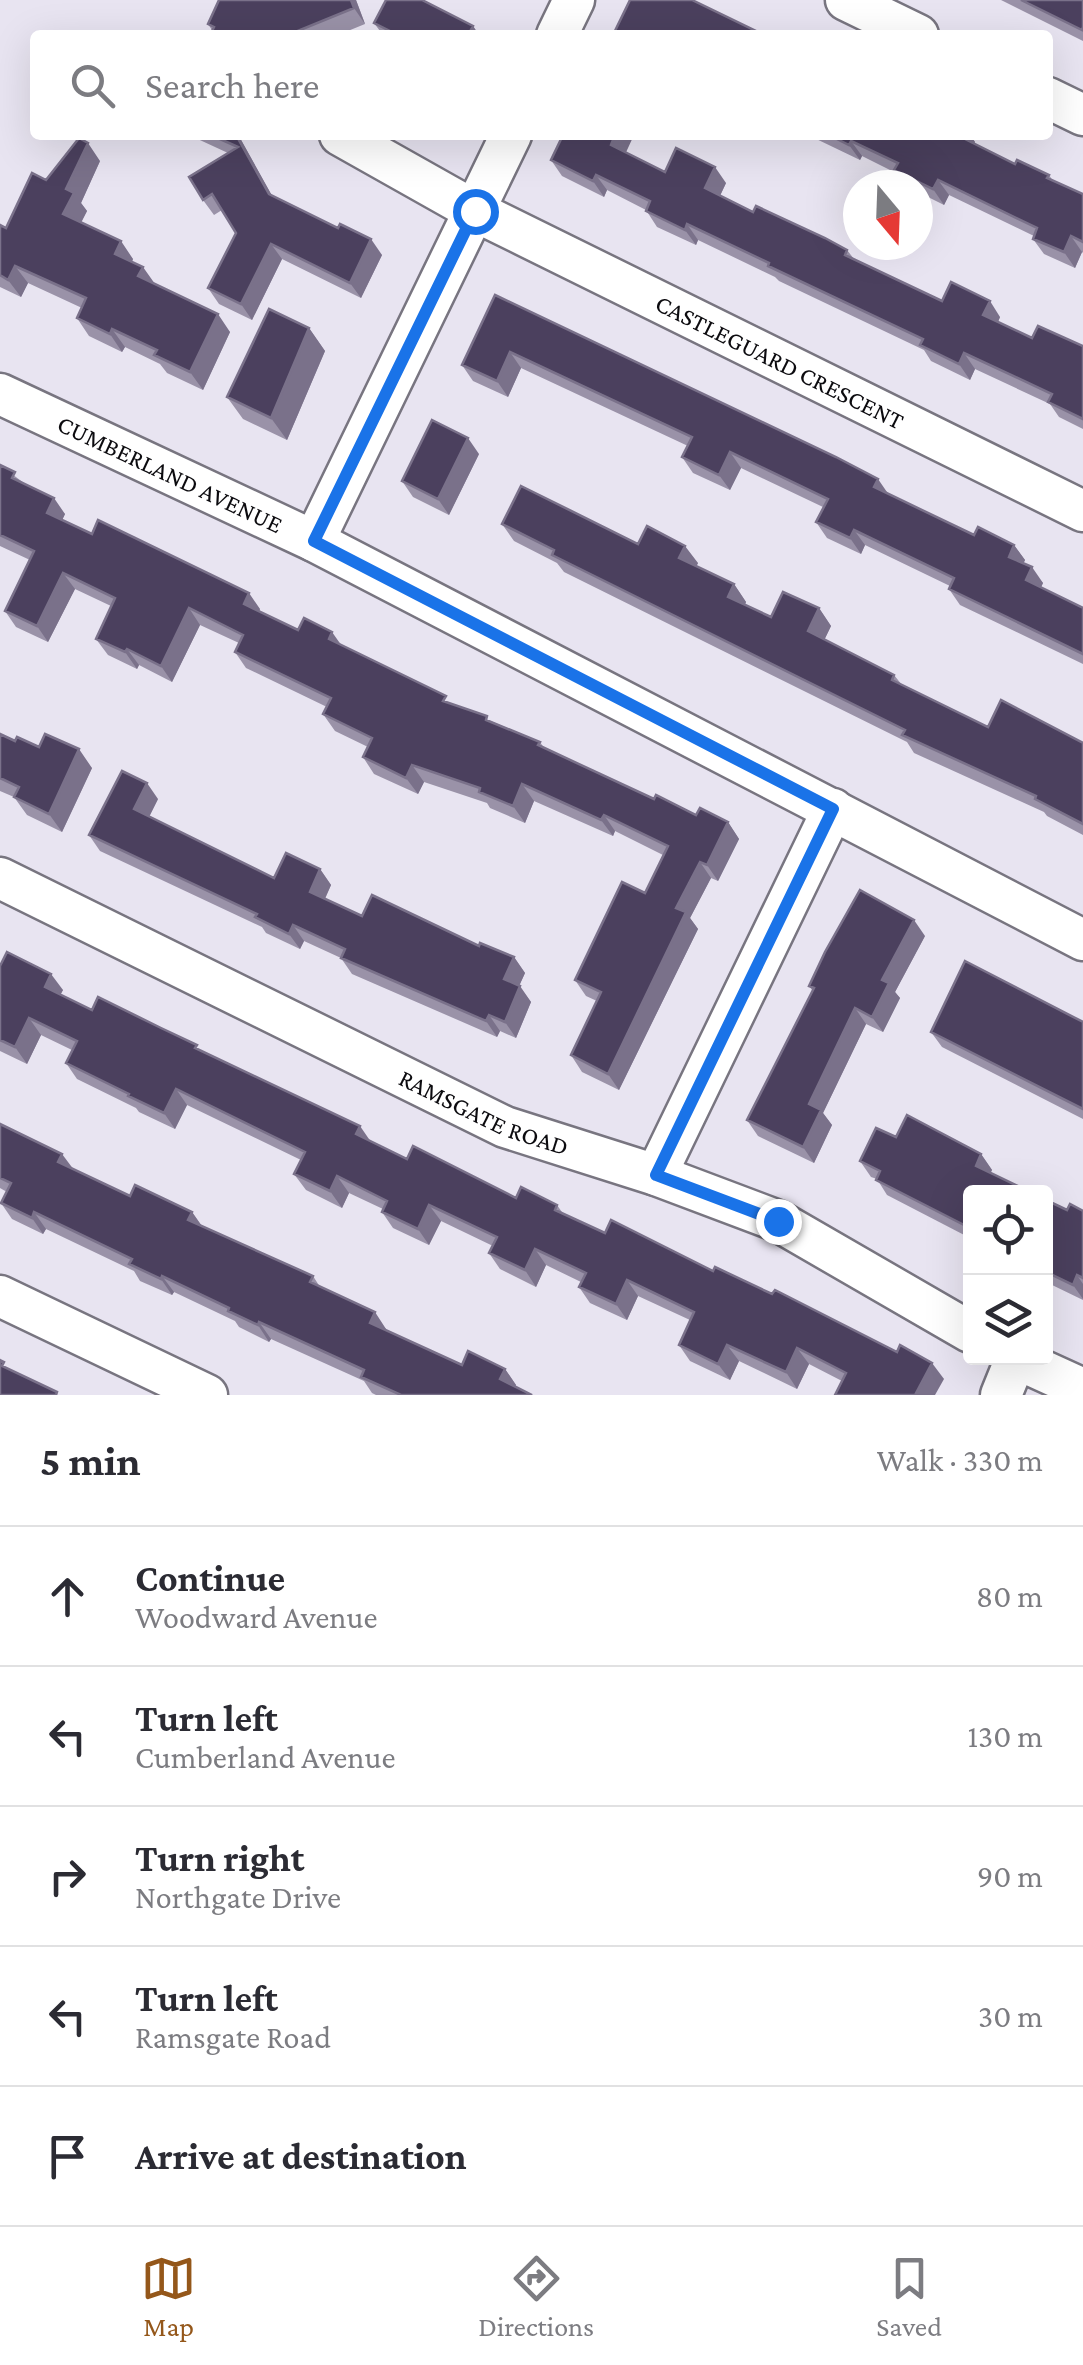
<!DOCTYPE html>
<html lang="en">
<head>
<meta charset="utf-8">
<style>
  body { margin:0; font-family:"Crimson Pro",serif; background:#f2f2f3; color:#2b2b33 }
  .controls { position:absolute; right:30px; bottom:30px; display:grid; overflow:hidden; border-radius:10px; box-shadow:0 10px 40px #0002 }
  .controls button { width:90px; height:90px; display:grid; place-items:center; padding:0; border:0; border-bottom:2px solid #e1e1e2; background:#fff; color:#2b2b33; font:50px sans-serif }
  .compass { position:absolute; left:843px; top:170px; width:90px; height:90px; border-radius:50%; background:#fff; box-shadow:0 10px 40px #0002; rotate:161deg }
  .stop { position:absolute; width:30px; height:30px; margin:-22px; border:8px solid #1a73e8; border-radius:50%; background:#fff }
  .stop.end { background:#1a73e8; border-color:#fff; box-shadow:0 2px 10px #0008 }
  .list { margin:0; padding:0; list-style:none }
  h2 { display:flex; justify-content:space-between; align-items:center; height:130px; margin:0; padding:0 40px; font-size:42px }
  h2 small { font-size:32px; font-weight:400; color:#7c7c81 }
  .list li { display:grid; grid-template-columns:65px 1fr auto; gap:30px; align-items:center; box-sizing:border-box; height:140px; padding:0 40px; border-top:2px solid #e1e1e2 }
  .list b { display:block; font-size:38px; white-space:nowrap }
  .list p { margin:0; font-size:32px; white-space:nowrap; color:#7c7c81 }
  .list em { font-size:32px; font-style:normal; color:#7c7c81 }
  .icon { flex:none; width:55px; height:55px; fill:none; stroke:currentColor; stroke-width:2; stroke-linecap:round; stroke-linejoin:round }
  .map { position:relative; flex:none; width:1083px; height:1395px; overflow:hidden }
  .search { position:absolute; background:#fff; box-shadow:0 10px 40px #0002; left:30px; right:30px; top:30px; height:110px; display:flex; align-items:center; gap:25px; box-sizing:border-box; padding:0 35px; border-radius:10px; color:#7c7c81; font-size:38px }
  .sheet { height:830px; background:#fff }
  nav { display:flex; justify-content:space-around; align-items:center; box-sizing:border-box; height:140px; border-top:2px solid #e1e1e2; background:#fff; font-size:28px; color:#7c7c81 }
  nav a { display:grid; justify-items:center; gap:5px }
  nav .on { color:#94571a }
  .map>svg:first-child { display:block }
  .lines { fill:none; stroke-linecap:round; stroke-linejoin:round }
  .minor-casing { stroke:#787580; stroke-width:45 }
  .minor { stroke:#fff; stroke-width:40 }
  .wall { fill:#9a92a8 }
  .shaded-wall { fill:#7a718a }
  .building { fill:#4b405e; stroke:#7a718a; stroke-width:2.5 }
  .route { stroke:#1a73e8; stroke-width:12 }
  .labels { text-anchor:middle; stroke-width:10; stroke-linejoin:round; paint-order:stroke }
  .street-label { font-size:25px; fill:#0c0b0f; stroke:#f5f1fe }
</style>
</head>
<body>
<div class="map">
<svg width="1083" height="1395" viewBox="0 0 1083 1395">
  <rect width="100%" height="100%" fill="#e8e4f1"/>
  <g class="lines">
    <defs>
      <g id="minor">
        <path d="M846 0 918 35"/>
        <path d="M557 35 574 0"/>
        <path d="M1048 98 1083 115"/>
        <path id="s1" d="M340 135 475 211 1083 511"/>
        <path id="s2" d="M0 394 314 541 1083 940"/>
        <path d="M314 541 511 135"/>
        <path id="s3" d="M0 878 505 1127 656 1175 778 1221 970 1332"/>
        <path d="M656 1175 833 809"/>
        <path d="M0 1296 207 1395"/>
        <path d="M1015 1358 1083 1389"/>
        <path d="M1001 1395 1016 1358"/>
      </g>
    </defs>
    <use href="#minor" class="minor-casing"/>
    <use href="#minor" class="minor"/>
  </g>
  <path class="wall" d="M219 0H356L365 24 338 35H210L212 30 208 24Z
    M1001 0H1083V41Z
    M374 23 473 26 479 35H383Z
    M189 135H241L240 138 272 196 382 255 361 298 282 259 252 320 219 304 208 288 236 233 222 210 214 215 203 200 228 153Z
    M800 135H970L975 142 974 144 1015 164 1049 175 1053 181 1083 194V253L1082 252 1075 268 1044 254 1033 239 1034 236 949 195 944 205 918 192V185H905L896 173 862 156 860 160 808 135 806 138Z
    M626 152 665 172 726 183 720 196 753 212 847 250 854 259 942 301 1000 317 998 322 1032 338 1083 346V429L1059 417 1050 404 975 369 970 380 931 361 924 350 779 281 775 277 698 240 696 245 657 227 646 210 607 190 604 197 562 176 551 160Z
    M100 161 81 203 87 211 81 223 133 259 132 262 155 284 230 332 203 390 167 373 160 364 125 347 122 352 89 336 77 318 82 308 28 283 21 297 0 287V225L6 228 46 180Z
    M495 295 888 494 974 535 1014 545 1025 560 1023 563 1043 583 1041 587 1083 608V664L960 605 949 589 950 586 865 545 861 554 827 538 816 522 823 507 741 468 730 490 693 473 682 457 688 446 521 368 508 397 473 381 462 365Z
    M309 328 325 351 287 440 243 419 227 397Z
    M479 454 449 515 413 497 402 481Z
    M0 465 65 514 62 520 260 609 259 611 298 630 341 645 451 704 540 742 544 748 654 799 696 815 728 822 739 839 718 881 711 878 690 918 698 929 619 1090 582 1072 571 1055 597 1001 586 996 575 980 645 893 663 855 615 831 613 836 534 801 525 823 490 808 487 803 424 782 418 794 374 774 363 757 368 747 335 731 323 714 327 707 246 668 235 652 239 643 200 625 172 682 139 665 137 669 108 655 96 639 111 606 75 589 48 642 16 627 5 611 30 560 0 546Z
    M502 524 638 544 698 563 696 566 734 584 746 602 745 605 771 617 819 608 831 626 824 640 894 675 902 685 988 727 1083 743V835L1047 816 1044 812 914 753 907 742 564 572 557 563 514 541Z
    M0 734 15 741 39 747 92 768 62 832 27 815 14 797 0 791Z
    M158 799 149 817 274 878 320 869 331 885 325 899 362 916 479 946 514 957 525 973 519 986 531 1002 516 1038 500 1031 497 1037 352 974 341 958 304 941 300 949 266 933 262 927 100 851 89 835Z
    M925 936 895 992 900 998 883 1032 866 1024 823 1113 832 1125 814 1163 758 1136 747 1120 813 991 809 986Z
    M0 966 63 990 60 995 92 1010 201 1051 371 1142 407 1159 516 1198 557 1205 564 1215 605 1233 713 1271 944 1379 842 1381 809 1364 797 1389 739 1361 730 1380 690 1361 679 1345 690 1320 638 1296 627 1320 590 1303 579 1287 581 1282 546 1265 536 1287 500 1269 489 1253 493 1246 441 1221 429 1245 393 1228 382 1212 383 1209 349 1193 342 1208 306 1190 294 1174 301 1160 187 1105 175 1129 139 1112 136 1108 77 1079 66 1063 72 1050 41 1035 27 1064 0 1051Z
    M1083 1022V1119L942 1047 931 1032Z
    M0 1124 73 1169 130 1196 192 1212 202 1226 313 1276 320 1287 386 1329V1330L462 1365 505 1369 516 1385 515 1387 532 1395H376L372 1393 364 1381 271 1339 269 1342 239 1327 235 1321 174 1292 172 1295 140 1281 134 1271 46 1229 43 1234 12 1219 1 1203 7 1192 0 1188Z
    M896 1137 981 1154 992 1170 970 1192V1238L887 1195 877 1179 871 1177 860 1161Z
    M1046 1200 1067 1210 1083 1211V1300L1050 1284 1046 1278Z"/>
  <path class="shaded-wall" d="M351 0H356L365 24 354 8Z
    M473 26 479 35H468Z
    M236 135H241L240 138 280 210 269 194Z
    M615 135H634L622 161 611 145Z
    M960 135H970L975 142 970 152Z
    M851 141 862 156 860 160 849 145Z
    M88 143 100 161 81 203 87 211 76 232 63 214 66 189Z
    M715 167 726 183 716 204 705 188Z
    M596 175 607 190 604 197 593 181Z
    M938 180 949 195 944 205 933 189Z
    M687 224 698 240 696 245 685 230Z
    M1071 236 1082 252 1075 268 1064 252Z
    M371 239 382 255 361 298 350 283Z
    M121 241 133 259 127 271 115 254Z
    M271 244 282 259 252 320 241 304Z
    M15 266 28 283 21 297 8 280Z
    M143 267 155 284 138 276Z
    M990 301 1000 317 994 331 983 315Z
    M218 314 230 332 203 390 190 372Z
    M309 328 325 351 287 440 271 418Z
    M112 329 125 347 122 352 110 334Z
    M510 352 521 368 508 397 497 381Z
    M964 353 975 369 970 380 959 364Z
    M468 438 479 454 449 515 438 499Z
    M730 452 741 468 730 490 719 475Z
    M878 479 889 495 874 487Z
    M54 498 65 514 58 529 47 513Z
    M854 530 865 545 861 554 850 538Z
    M1014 545 1025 560 1020 572 1009 557Z
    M685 546 698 563 692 576 679 558Z
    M1032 567 1043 583 1037 596 1026 580Z
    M63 573 75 589 48 642 37 626Z
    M734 584 746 602 740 614 728 597Z
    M249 593 260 609 255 620 244 604Z
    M189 608 200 625 172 682 161 666Z
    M819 608 831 626 820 649 808 631Z
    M332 632 344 649 329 639Z
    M127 649 139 665 137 669 125 652Z
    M79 749 92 768 62 832 49 814Z
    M412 765 424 782 418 794 406 778Z
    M147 783 158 799 145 825 134 809Z
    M522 784 534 801 525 823 513 806Z
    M604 815 615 831 613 836 601 820Z
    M728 822 739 839 718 881 707 865Z
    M700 862 711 878 690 918 698 929 619 1090 608 1074 676 908Z
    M320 869 331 885 321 907 310 892Z
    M914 920 925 936 895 992 900 998 883 1032 872 1017 882 980Z
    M293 925 304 941 300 949 289 934Z
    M514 957 525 973 515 995 504 979Z
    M51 974 63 990 56 1003 45 987Z
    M520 986 531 1002 516 1038 505 1022Z
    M855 1008 866 1024 823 1113 832 1125 814 1163 803 1147 809 1104Z
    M489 1015 500 1031 497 1037 486 1021Z
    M29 1018 41 1035 27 1064 15 1047Z
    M176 1089 187 1105 175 1129 164 1113Z
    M360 1126 371 1142 356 1134Z
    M62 1154 74 1170 58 1162Z
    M981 1154 992 1170 987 1181 976 1166Z
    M337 1176 349 1193 342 1208 330 1191Z
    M429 1205 441 1221 429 1245 418 1229Z
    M34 1212 46 1229 43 1234 32 1218Z
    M192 1212 203 1228 188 1220Z
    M535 1249 546 1265 536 1287 525 1270Z
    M1077 1275 1083 1284V1299L1073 1285Z
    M162 1276 174 1292 172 1295 161 1279Z
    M627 1280 638 1296 627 1320 616 1304Z
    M375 1312 386 1329 381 1339 370 1323Z
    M259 1322 271 1339 269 1342 258 1325Z
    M727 1345 739 1361 730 1380 718 1364Z
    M797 1348 809 1364 797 1389 786 1372Z
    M932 1363 944 1379 935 1395H915Z
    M505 1369 516 1385 511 1395 500 1379Z"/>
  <path class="building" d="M219 0H351L354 8 288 35H210L214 27 208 24Z
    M386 0H422L473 26 468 35H398L374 23Z
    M630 0H692L764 35H613Z
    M1021 0H1083V27L1082 30Z
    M211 135H236L269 194 338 228 340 224 371 239 350 283 271 244 241 304 208 288 236 233 212 194 203 200 189 177 238 147Z
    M563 135H615L611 145 665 172 676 148 715 167 705 188 753 212 756 206 825 238 847 250 845 255 942 301 951 282 990 301 983 315 1032 338 1038 326 1083 346V419L1048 402 1052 394 964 353 959 364 920 345 923 339 768 266 769 263 687 224 685 230 646 211 650 201 596 175 593 181 551 160Z
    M829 135H960L959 136 1015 164 1017 160 1049 175 1047 178 1083 194V242L1071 236 1064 252 1033 239 1037 228 938 180 933 189 894 170 898 163 851 141 849 145Z
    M79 138 88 143 66 189 74 193 63 214 121 241 115 254 143 267 138 276 218 314 190 372 154 355 157 350 112 329 110 334 77 318 86 298 15 266 8 280 0 275V225L6 228 32 173 46 180Z
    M495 295 836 457 878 479 874 487 974 535 978 527 1014 545 1009 557 1032 567 1026 580 1083 608V654L949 589 954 578 854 530 850 538 816 522 828 499 730 452 719 475 682 457 692 437 510 352 497 381 462 365Z
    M269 309 309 328 271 418 227 397Z
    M432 420 468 438 438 499 402 481Z
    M0 465 15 472 12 478 54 498 47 513 92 534 98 520 249 593 244 604 298 630 304 618 332 632 329 639 446 696 443 701 487 716 486 720 540 742 538 745 654 799 656 795 696 815 700 808 728 822 707 865 700 862 676 908 686 912 608 1074 571 1055 601 992 575 980 622 882 645 893 668 846 604 815 601 820 522 784 513 806 479 792 480 788 412 765 406 778 363 757 372 738 323 714 331 698 235 652 243 635 189 608 161 666 127 649 125 652 96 639 115 598 63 573 37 626 5 611 34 551 0 535Z
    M521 486 638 544 647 526 685 546 679 558 734 584 728 597 771 617 783 592 819 608 808 631 894 675 892 680 988 727 1001 700 1083 743V824L1035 799 1036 796 902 735 905 730 552 555 554 550 502 524Z
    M0 734 15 741 17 737 39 747 45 734 79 749 49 814 14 797 19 787 0 778Z
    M122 771 147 783 134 809 274 878 286 853 320 869 310 892 362 916 372 895 479 946 480 943 514 957 504 979 520 986 505 1022 489 1015 486 1021 341 958 345 949 293 925 289 934 255 917 257 914 89 835Z
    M860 890 914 920 882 980 889 983 872 1017 855 1008 809 1104 821 1110 803 1147 747 1120 814 988 809 986 825 952Z
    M7 952 51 974 45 987 92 1010 98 997 161 1028 197 1045 195 1048 360 1126 356 1134 407 1159 413 1146 516 1198 521 1187 557 1205 555 1210 605 1233 611 1220 713 1271 715 1267 772 1294 775 1290 897 1352 900 1345 932 1363 915 1395H835L846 1373 797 1348 786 1372 727 1345 718 1364 679 1345 694 1312 627 1280 616 1304 579 1287 586 1273 535 1249 525 1270 489 1253 497 1237 429 1205 418 1229 382 1212 387 1201 337 1176 330 1191 294 1174 305 1152 176 1089 164 1113 128 1096 129 1094 66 1063 77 1041 29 1018 15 1047 0 1040V966Z
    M965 961 1083 1022V1109L931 1032Z
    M907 1115 981 1154 976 1166 1030 1192H970V1228L876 1180 880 1171 860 1161 876 1128 896 1137Z
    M0 1124 62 1154 58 1162 130 1196 135 1185 192 1212 188 1220 313 1276 310 1282 375 1312 370 1323 462 1365 468 1351 505 1369 500 1379 532 1395H401L361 1377 364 1370 259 1322 258 1325 228 1311 229 1308 162 1276 161 1279 129 1264 132 1259 34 1212 32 1218 1 1203 11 1183 0 1178Z
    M1046 1200 1067 1210 1070 1204 1083 1211V1278L1077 1275 1073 1285 1046 1272Z
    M0 1360 4 1362 2 1366 57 1392 56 1395H0Z"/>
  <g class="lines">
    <path class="route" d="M475 211 314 541 833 809 656 1175 778 1221"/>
  </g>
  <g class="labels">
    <g class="street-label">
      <text dy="9" stroke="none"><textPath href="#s1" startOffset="495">CASTLEGUARD CRESCENT</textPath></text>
      <text dy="9" stroke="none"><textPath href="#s2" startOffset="188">CUMBERLAND AVENUE</textPath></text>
      <text dy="9" stroke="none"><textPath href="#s3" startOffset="538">RAMSGATE ROAD</textPath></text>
    </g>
  </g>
</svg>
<div class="controls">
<button><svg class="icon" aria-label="locate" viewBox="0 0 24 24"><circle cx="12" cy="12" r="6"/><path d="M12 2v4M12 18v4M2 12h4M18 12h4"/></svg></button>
<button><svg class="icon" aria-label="layers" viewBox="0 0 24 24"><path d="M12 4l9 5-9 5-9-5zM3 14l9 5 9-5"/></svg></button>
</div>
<svg class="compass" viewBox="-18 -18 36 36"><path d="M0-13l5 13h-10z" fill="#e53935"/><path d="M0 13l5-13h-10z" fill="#7c7c81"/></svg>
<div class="stop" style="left:475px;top:211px"></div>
<div class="stop end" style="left:778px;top:1221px"></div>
<div class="search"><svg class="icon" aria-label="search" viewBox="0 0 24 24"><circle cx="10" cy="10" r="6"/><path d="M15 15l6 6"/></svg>Search here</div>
</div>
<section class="sheet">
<h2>5 min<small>Walk · 330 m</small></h2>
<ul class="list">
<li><svg class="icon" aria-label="ahead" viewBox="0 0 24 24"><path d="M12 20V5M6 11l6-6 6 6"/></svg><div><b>Continue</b><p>Woodward Avenue</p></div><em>80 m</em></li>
<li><svg class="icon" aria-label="left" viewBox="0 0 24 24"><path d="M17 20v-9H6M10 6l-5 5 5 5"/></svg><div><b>Turn left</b><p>Cumberland Avenue</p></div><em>130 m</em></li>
<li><svg class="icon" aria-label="right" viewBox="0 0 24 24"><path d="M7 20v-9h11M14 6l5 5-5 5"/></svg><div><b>Turn right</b><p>Northgate Drive</p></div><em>90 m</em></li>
<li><svg class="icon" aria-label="left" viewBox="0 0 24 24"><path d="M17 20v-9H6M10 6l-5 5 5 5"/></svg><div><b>Turn left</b><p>Ramsgate Road</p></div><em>30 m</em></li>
<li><svg class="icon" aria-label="arrive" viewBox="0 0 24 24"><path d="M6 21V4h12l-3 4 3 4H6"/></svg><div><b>Arrive at destination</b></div></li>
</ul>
</section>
<nav>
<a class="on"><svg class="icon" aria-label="map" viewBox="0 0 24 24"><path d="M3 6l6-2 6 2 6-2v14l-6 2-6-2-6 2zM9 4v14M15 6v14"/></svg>Map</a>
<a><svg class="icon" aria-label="directions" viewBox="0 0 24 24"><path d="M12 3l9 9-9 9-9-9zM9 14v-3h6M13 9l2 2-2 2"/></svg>Directions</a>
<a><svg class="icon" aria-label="saved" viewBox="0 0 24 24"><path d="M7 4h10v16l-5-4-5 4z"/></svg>Saved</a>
</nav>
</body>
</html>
